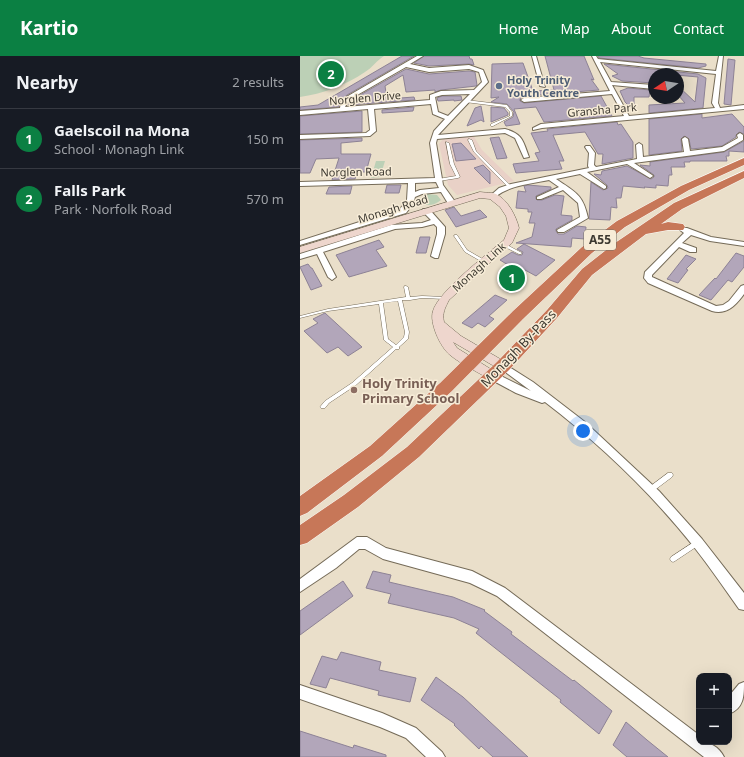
<!DOCTYPE html>
<html lang="en">
<head>
<meta charset="utf-8">
<style>
  body { margin:0; font-family:"Noto Sans",sans-serif; background:#20242c; color:#f1f3f6 }
  .controls { position:absolute; right:12px; bottom:12px; display:grid; overflow:hidden; border-radius:8px; box-shadow:0 4px 16px #0002 }
  .controls button { width:36px; height:36px; display:grid; place-items:center; padding:0; border:0; border-bottom:1px solid #363941; background:#171b24; color:#f1f3f6; font:20px sans-serif }
  .compass { position:absolute; left:348px; top:12px; width:36px; height:36px; border-radius:50%; background:#171b24; box-shadow:0 4px 16px #0002; rotate:258deg }
  .you { position:absolute; left:283px; top:375px; width:14px; height:14px; margin:-10px; border:3px solid #fff; border-radius:50%; background:#1a73e8; box-shadow:0 0 0 6px #1a73e833 }
  .badge { display:grid; place-items:center; width:26px; height:26px; border-radius:50%; background:#0b8043; color:#fff; font-size:13px; font-weight:700 }
  .pin { position:absolute; translate:-50% -50%; border:2px solid #fff; box-shadow:0 1px 4px #0006 }
  .list { margin:0; padding:0; list-style:none }
  h2 { display:flex; justify-content:space-between; align-items:center; height:52px; margin:0; padding:0 16px; font-size:17px }
  h2 small { font-size:13px; font-weight:400; color:#9ea1a6 }
  .list li { display:grid; grid-template-columns:26px 1fr auto; gap:12px; align-items:center; box-sizing:border-box; height:60px; padding:0 16px; border-top:1px solid #363941 }
  .list b { display:block; font-size:15px; white-space:nowrap }
  .list p { margin:0; font-size:13px; white-space:nowrap; color:#9ea1a6 }
  .list em { font-size:13px; font-style:normal; color:#9ea1a6 }
  .map { position:relative; flex:none; width:444px; height:701px; overflow:hidden }
  header { display:flex; align-items:center; gap:24px; box-sizing:border-box; height:56px; padding:0 20px; background:#0b8043; color:#fff }
  header strong { font-size:19px }
  nav { display:flex; gap:22px; margin-inline-start:auto; font-size:14px }
  main { display:flex }
  aside { flex:1; background:#171b24 }
  .map>svg:first-child { display:block }
  .commercial { fill:#e9d1c7 }
  .green { fill:#bcd0b6 }
  .building { fill:#b2a6ba; stroke:#8d8295 }
  .lines { fill:none; stroke-linecap:round; stroke-linejoin:round }
  .lane-casing { stroke:#756b58; stroke-width:1 }
  .street-casing { stroke:#756b58; stroke-width:2 }
  .secondary-casing { stroke:#756b58; stroke-width:1 }
  .highway-casing { stroke:#fff; stroke-width:1 }
  .lane { fill:#fff; fill-rule:evenodd }
  .street { fill:#fff; fill-rule:evenodd }
  .secondary { fill:#eed6cd; fill-rule:evenodd }
  .highway { fill:#c77758; fill-rule:evenodd }
  .service-dot { fill:#5c6f8a; stroke:#f7ecd7; stroke-width:1.5 }
  .education-dot { fill:#8d6e63; stroke:#f7ecd7; stroke-width:1.5 }
  .labels { text-anchor:middle; stroke-width:3; stroke-linejoin:round; paint-order:stroke }
  .far-service-label { font-size:11px; font-weight:bold; fill:#4e5e75; stroke:#f7ecd7; text-anchor:start }
  .far-street-label { font-size:11px; fill:#3d3931; stroke:#f7ecd7 }
  .shield { fill:#f7ecd7; stroke:#756f63; stroke-width:1 }
  .shield-label { font-size:12px; font-weight:bold; fill:#3d3931 }
  .street-label { font-size:13px; fill:#3d3931; stroke:#f7ecd7 }
  .education-label { font-size:13px; font-weight:bold; fill:#785e54; stroke:#f7ecd7; text-anchor:start }
</style>
</head>
<body>
<header>
<strong>Kartio</strong>
<nav><a>Home</a><a>Map</a><a>About</a><a>Contact</a></nav>
</header>
<main>
<aside>
<h2>Nearby<small>2 results</small></h2>
<ul class="list">
<li><span class="badge">1</span><div><b>Gaelscoil na Mona</b><p>School · Monagh Link</p></div><em>150 m</em></li>
<li><span class="badge">2</span><div><b>Falls Park</b><p>Park · Norfolk Road</p></div><em>570 m</em></li>
</ul>
</aside>
<div class="map">
<svg width="444" height="701" viewBox="0 0 444 701">
  <rect width="100%" height="100%" fill="#eadfca"/>
  <path class="commercial" d="M173 79 182 94 214 125 157 139 148 129 139 88 144 82Z"/>
  <path class="green" d="M0 0H84C77 4 72 12 65 16 46 29 22 38 0 41Z
    M76 105H85L80 121 71 122Z
    M128 138 137 139 141 144C135 149 125 152 120 145L121 142Z"/>
  <path class="building" d="M102 0H114L47 39 40 45 39 51 0 54V51L18 49Z
    M124 0H169L170 3H172L174 9 169 8 129 10 114 7Z
    M245 0H284L294 24 291 23 299 34 224 40 220 43V45L224 47 301 40 312 60 244 66 236 51 214 53 220 68 206 70 204 66 213 61 214 56 207 48 191 46 199 41 191 42 192 8 223 7 233 35 254 34Z
    M298 0H338L344 2 406 8V10L398 12 299 2Z
    M428 3 435 4 431 49 424 48Z
    M304 8 398 18 406 22 403 52 349 57V49L385 47 378 39V30L395 46 398 21 354 17V27L322 25 312 20 318 18Z
    M106 13 129 18 169 15 175 16 177 29 176 30 141 34 135 36V34L106 36 103 19 85 30 87 43 114 41 115 44 48 49 53 43Z
    M328 32 350 34 349 41H334V55L325 46 320 35Z
    M142 40H161L162 44 154 45V44L138 45 137 42Z
    M181 50 184 66 181 64 167 70 175 52Z
    M114 51 113 55 82 57V54Z
    M191 51 204 52 208 57V59L191 66Z
    M62 55V76L0 78V60Z
    M402 58V62L432 58 444 71V78L439 76 436 79V81L422 90 391 93 389 83 384 80 381 83 382 95 349 99V63Z
    M317 66 318 69 321 68 333 86V102L302 108 303 98H298L285 76 253 79 264 105H259L262 113 216 117 213 108 239 105 235 97 240 96 231 77 248 75 247 73Z
    M199 81 207 102 197 103 190 82Z
    M62 82V85L41 87V98H71L66 116H57L55 123 32 124 39 102 16 103 10 117H0V84Z
    M444 85V96L429 95V100H426L427 105H390V106H384L385 111H371L372 119H369L368 130 356 129V132L344 131 345 132 323 130 321 142H316L317 152 311 151 310 164 289 163 291 126 303 134 308 132 307 129 294 118 301 119 302 115 327 110 351 123 354 121V119L340 109 350 110V106L424 96Z
    M161 87 176 103 156 105 152 88Z
    M183 109 190 116V128L174 112Z
    M87 129H101L99 137H85Z
    M228 129 251 131V133L236 140V143L237 144H242L255 139 264 140 261 159 272 160V164L256 173V175L258 178H264L277 170 286 171 285 183 272 182 271 191 216 187 232 181 235 167H229L232 156H228V153L216 152 218 135 226 136 224 130Z
    M52 130 50 138H26L29 131Z
    M154 151 161 160 180 154 187 161 156 171 145 154Z
    M120 181H130L126 197H116Z
    M79 184 84 191 76 194 87 210 49 221 36 199Z
    M224 188 255 204 236 220 225 214 221 217 200 204 212 196 218 199H222L223 196 217 193Z
    M436 197 444 200V211L432 226 428 224 411 244 399 239 415 222 416 223Z
    M386 199 396 203 386 213 388 214 378 227 367 223Z
    M8 208 11 212H12L22 230 11 234 0 211Z
    M195 239 207 244 189 260 194 263 185 271 178 267 172 272 162 267Z
    M25 257 62 291 48 300 38 291 27 297 4 275 18 267 13 263Z
    M73 515 91 519 89 526 153 541 185 554 184 555 212 576 211 578 273 625 274 624 312 655 299 678 260 646 261 644 176 577 179 573 154 562 88 547 91 538 66 532Z
    M43 525 53 540 0 579V555Z
    M41 596 81 606 79 614 116 622 110 646 78 639 79 635 30 622 26 632 10 628 22 600 37 604Z
    M136 621 163 641 228 701H193L181 690 179 693 154 669 155 668 121 644Z
    M326 666 347 684 368 701H327L313 689Z
    M0 675 53 692 54 689 86 699V701H0Z"/>
  <g class="lines">
    <defs>
      <path id="lane" d="M166 44 207 49 212 56V60L193 70H191V68L210 60V56L205 51 165 46V45Z
        M169 83 172 84 176 95 210 129V131H208L174 96 168 84Z
        M146 86 149 87 154 108 160 121 158 122 139 125H138V123L156 120 150 108Z
        M155 179H157L167 194 186 205V207H184L165 196 154 180Z
        M203 188H205L222 197 221 198H219L203 190Z
        M105 230H106L108 231 110 241 122 240 145 241 147 242 145 243 122 242 110 244H102L109 276 108 283 99 291V293H96L56 329 29 347 25 352H21L20 351 25 345 52 327 93 291 84 284 79 248 28 255 0 262V260L28 253 106 241 104 231ZM98 245 105 276 104 281 96 289 88 283 83 247Z
        M368 417H372L373 419 372 421 352 436H348L347 434 348 432Z
        M397 484 399 485 400 487 399 489 375 505 373 506 371 505 370 503 371 501Z"/>
      <path id="street" d="M117 0H123L110 8 129 12 169 9 183 14 188 26 138 79 205 73C223 78 223 85 229 101L224 102 215 82 205 77 137 83 136 87 143 129 156 147 155 149H149L141 136 122 138 115 141 113 148 106 157 0 189V185L100 153 107 144 108 127 0 130V126L135 122 130 87 134 75 145 63 133 58 131 48 74 53 76 75 70 80 0 83V79L66 77 70 74 68 53 0 59V55L40 52 41 46 48 40ZM106 11 129 16 169 13 179 16 182 26 174 34 141 35 130 39V44L45 51 47 47 52 42ZM170 38 148 60 138 56 135 41 142 39ZM136 126 139 132 120 134 115 136V127Z
        M232 0H236L245 31 240 30Z
        M292 0H296L298 3 416 15 419 0H423L418 47 420 52 444 49V53L242 72 233 74V72L241 68 324 60 312 38 224 46 221 44 224 42 310 35ZM300 6 416 18 412 47 415 52 329 60 312 29 354 33V29L311 26Z
        M440 77 443 79V84L424 95 334 107 352 119 353 120 350 122 327 108 287 116 306 130V132L304 133 280 118 256 123C275 136 283 138 288 162L264 176H258L257 174 280 161 278 147 263 134 241 143H237V141L259 131 249 124C230 128 210 129 195 141L190 140 199 132 211 128 289 112 288 110 289 97 285 91 286 90H290L295 97 294 109 296 111 337 103 336 89 339 87 342 89 343 101 384 96 382 83 385 81 388 83 390 95 422 91 438 82 437 79Z
        M123 153H129L145 171V178L138 202H135L131 200 137 178V171L134 168 122 171 95 173 23 196 36 221 32 224 28 221 17 198 0 203V198L91 169 122 167 131 164 122 155Z
        M381 172H387L411 181 444 186V190L410 185 391 179 382 187 396 192V196H390L379 191 352 219V221L416 250 423 249 429 245 441 230 444 229V238C436 249 427 259 412 255L348 227 344 222 345 216 384 177 380 174Z
        M203 307 233 326 285 366 359 435 402 483 444 537V554L439 553C424 532 410 511 394 491 351 437 300 388 245 346L242 347 216 337 190 323 188 320 193 316 231 335 200 312 198 310Z
        M57 481H67L86 492 172 515 205 532 399 679V686C410 686 419 691 424 701H404L197 540 170 527 83 503 65 493H59L36 512 0 536V523Z
        M444 626C444 640 444 652 429 658V640L439 628Z
        M0 629 82 657 116 672 142 696 145 701H126L106 682 80 671 0 643Z"/>
      <path id="secondary" d="M180 136C185 137 192 136 196 138 208 144 216 160 219 172L212 187 149 244C145 252 142 257 144 266L161 280 207 307 209 310 207 313 203 315 199 313 153 286 157 292 197 317 199 320 197 323 193 325 189 323C176 315 161 308 150 299 140 291 129 266 133 255 138 236 187 198 204 184L209 172 206 160 200 151 190 143 180 142 0 197V191Z"/>
      <path id="highway" d="M444 102V109L389 134 325 171 292 197 223 263 152 335 82 400 7 457 0 460V440L70 390 140 327 213 255 282 191 317 165 381 130Z
        M444 115V122L382 153 361 168 368 166 383 168 385 171 383 174H368L346 178 292 219 257 262 209 314 119 401 58 451 7 487 0 489V469L44 439 107 391 197 306 247 254 282 213 315 187 374 147Z"/>
    </defs>
    <use href="#lane" class="lane-casing"/>
    <use href="#street" class="street-casing"/>
    <use href="#secondary" class="secondary-casing"/>
    <use href="#highway" class="highway-casing"/>
    <use href="#lane" class="lane"/>
    <use href="#street" class="street"/>
    <use href="#secondary" class="secondary"/>
    <use href="#highway" class="highway"/>
  </g>
  <circle class="service-dot" cx="199" cy="30" r="4"/>
  <circle class="education-dot" cx="54" cy="334" r="4"/>
  <g class="labels">
    <g class="far-service-label">
      <text x="207" y="28">Holy Trinity<tspan x="207" dy="13">Youth Centre</tspan></text>
    </g>
    <g class="far-street-label">
      <text transform="translate(65 42) rotate(-5)" y="4">Norglen Drive</text>
      <text transform="translate(302 54) rotate(-5)" y="4">Gransha Park</text>
      <text transform="translate(56 116) rotate(-1)" y="4">Norglen Road</text>
      <text transform="translate(93 153) rotate(-17)" y="4">Monagh Road</text>
      <text transform="translate(179 211) rotate(-42)" y="4">Monagh Link</text>
    </g>
    <rect class="shield" x="284" y="174" width="32" height="20" rx="3"/>
    <g class="shield-label">
      <text x="300" y="188">A55</text>
    </g>
    <g class="street-label">
      <text transform="translate(218 292) rotate(-46)" y="5">Monagh By-Pass</text>
    </g>
    <g class="education-label">
      <text x="62" y="332">Holy Trinity<tspan x="62" dy="15">Primary School</tspan></text>
    </g>
  </g>
</svg>
<div class="controls">
<button>+</button>
<button>−</button>
</div>
<svg class="compass" viewBox="-18 -18 36 36"><path d="M0-13l5 13h-10z" fill="#e53935"/><path d="M0 13l5-13h-10z" fill="#9ea1a6"/></svg>
<div class="you"></div>
<div class="pin badge" style="left:212px;top:222px">1</div>
<div class="pin badge" style="left:31px;top:18px">2</div>
</div>
</main>
</body>
</html>
